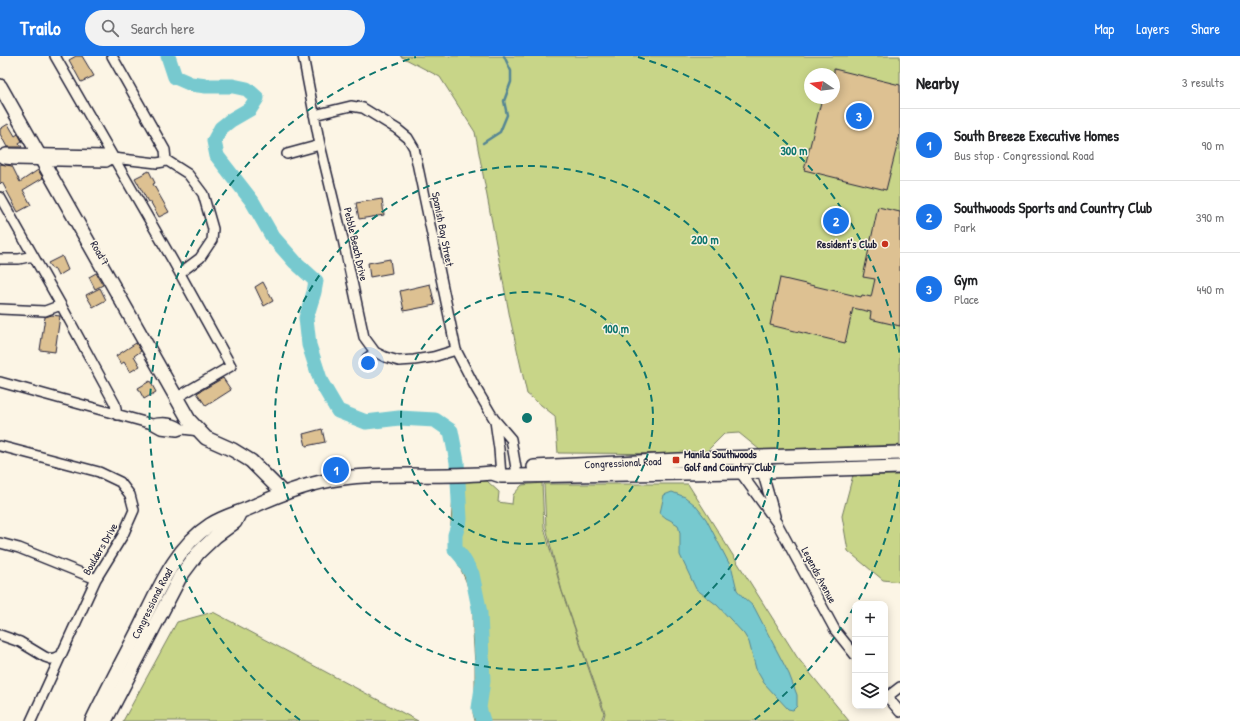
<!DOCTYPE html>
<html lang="en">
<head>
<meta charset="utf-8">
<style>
  body { margin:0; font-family:"Patrick Hand",sans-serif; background:#f2f2f2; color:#202124 }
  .controls { position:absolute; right:12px; bottom:12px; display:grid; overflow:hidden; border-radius:8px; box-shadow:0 2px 10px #0003 }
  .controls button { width:36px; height:36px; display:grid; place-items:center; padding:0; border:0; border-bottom:1px solid #e0e0e0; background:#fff; color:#202124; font:20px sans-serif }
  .compass { position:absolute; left:804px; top:12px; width:36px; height:36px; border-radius:50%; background:#fff; box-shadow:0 2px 10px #0003; rotate:283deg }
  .you { position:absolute; left:368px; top:307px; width:14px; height:14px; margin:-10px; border:3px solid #fff; border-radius:50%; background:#1a73e8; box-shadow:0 0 0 6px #1a73e833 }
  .badge { display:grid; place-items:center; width:26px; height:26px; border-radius:50%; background:#1a73e8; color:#fff; font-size:13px; font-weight:700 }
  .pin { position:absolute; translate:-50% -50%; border:2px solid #fff; box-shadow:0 1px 4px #0006 }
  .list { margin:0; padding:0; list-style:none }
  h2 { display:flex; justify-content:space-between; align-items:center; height:52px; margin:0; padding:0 16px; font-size:17px }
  h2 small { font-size:13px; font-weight:400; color:#757577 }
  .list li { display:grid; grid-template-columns:26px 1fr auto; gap:12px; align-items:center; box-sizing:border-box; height:72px; padding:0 16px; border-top:1px solid #e0e0e0 }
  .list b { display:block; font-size:15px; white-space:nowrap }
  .list p { margin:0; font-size:13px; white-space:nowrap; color:#757577 }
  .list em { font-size:13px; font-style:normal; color:#757577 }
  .icon { flex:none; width:22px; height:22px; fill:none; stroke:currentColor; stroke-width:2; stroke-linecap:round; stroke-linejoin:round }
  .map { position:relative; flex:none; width:900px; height:665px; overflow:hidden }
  header { display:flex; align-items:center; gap:24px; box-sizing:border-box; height:56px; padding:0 20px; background:#1a73e8; color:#fff }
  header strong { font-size:19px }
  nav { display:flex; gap:22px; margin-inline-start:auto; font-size:14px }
  .search { width:280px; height:36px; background:#f2f2f2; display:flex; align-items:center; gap:10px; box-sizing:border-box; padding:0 14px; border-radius:22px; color:#757577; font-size:15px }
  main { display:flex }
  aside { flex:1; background:#fff }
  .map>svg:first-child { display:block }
  .green { fill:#c8d588; stroke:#757c62; fill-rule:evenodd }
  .water { fill:#77c9cf; stroke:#558694 }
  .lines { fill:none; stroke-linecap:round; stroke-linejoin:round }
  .stream { stroke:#558694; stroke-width:2.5 }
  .river { stroke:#77c9cf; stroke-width:15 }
  .building { fill:#ddc192; stroke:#22223b }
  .street-casing { stroke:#22223b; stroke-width:12 }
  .secondary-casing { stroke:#22223b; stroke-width:16 }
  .street { stroke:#fcf5e5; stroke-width:9 }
  .secondary { stroke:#fcf5e5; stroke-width:13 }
  .ring { fill:none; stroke:#0f766e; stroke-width:2; stroke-dasharray:7 5 }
  .poi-dot { fill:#c8321e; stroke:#fcf5e5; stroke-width:1.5 }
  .labels { text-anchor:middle; stroke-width:3; stroke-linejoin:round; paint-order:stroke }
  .street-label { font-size:11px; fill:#22223b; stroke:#fcf5e5 }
  .poi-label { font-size:11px; font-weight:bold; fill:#22223b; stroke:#fcf5e5; text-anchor:end }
  .centre { fill:#0f766e; stroke:#fcf5e5; stroke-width:2 }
  .ring-label { font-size:12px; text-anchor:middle; font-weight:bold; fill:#0f766e; stroke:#fcf5e5; stroke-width:3; stroke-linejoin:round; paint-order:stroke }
</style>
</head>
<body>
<header>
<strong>Trailo</strong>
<div class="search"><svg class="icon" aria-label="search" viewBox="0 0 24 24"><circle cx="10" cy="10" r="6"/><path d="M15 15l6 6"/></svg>Search here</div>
<nav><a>Map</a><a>Layers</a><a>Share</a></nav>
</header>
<main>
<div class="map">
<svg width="900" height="665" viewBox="0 0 900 665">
  <rect width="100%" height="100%" fill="#fcf5e5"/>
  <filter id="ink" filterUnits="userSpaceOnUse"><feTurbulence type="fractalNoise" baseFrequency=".025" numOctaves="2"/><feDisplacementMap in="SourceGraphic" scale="8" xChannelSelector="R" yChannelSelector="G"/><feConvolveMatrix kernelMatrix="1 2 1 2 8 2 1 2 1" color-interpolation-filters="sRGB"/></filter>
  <g filter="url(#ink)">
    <path class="green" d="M400 0H900V389L760 394 739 377 724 378 704 398 558 397 555 360 527 338 510 262 475 76 440 21ZM810 18H834V42H810Z
      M853 419H900V526L883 524 848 495 842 460Z
      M454 425H487L499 436 498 446 512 448 513 439 522 429 542 427 544 471 561 533 604 657 601 665H475L473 657 475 639V609L473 576V549L466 525 458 507 449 495Z
      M544 428H688L797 601 849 665H603L605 657 562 535 553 500 546 471Z
      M213 556 418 665H123L177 566Z"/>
    <path class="water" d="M672 436 685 441 695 449 706 463 732 513 737 534 743 541 754 551 789 618 797 639V650L793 654 788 653 764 627 756 613 749 586 744 578 717 549 696 533 680 499V477L678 469 670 464 666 462 660 457 664 439Z"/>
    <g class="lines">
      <path class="stream" d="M483 87 500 76 507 59 504 45 511 26V15L504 0"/>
      <path class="river" d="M168 0 175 21 191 28 206 30H233L247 33 257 42 250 53 231 64 221 72 214 85 217 100 252 145 272 180 295 206 316 225 314 236 306 262 309 289 321 326 338 355 366 366 399 362 435 364 451 375 457 406 460 463 455 479V493L462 501 472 518 480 557 483 625 479 652 483 665"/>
    </g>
    <path class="building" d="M76 0H82L94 20 81 26 69 4Z
      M834 13 900 29V78L886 134 804 114 822 42H834Z
      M8 68 15 80 18 78 22 85 19 87 22 91H7L0 78V73Z
      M0 108 12 110 20 126 38 114 43 122 23 134 31 149 18 156 2 126 0 128Z
      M149 115 155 127 153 128 169 156 159 161 150 145 148 146 135 122Z
      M382 143 384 159 359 163 356 147Z
      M878 151 900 156V270L870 263 871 256 853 252 845 287 770 269 780 222 861 241 862 239 871 241 875 223 863 221Z
      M62 200 68 214 58 220 54 212 52 213 48 207Z
      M390 203 392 217 370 221 368 207Z
      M96 217 103 229 95 233 89 221Z
      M263 226 273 245 264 250 255 231Z
      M430 228 435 249 404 255 400 235Z
      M100 232 106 244 93 251 86 239Z
      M52 259 60 260 55 296 40 294 45 261Z
      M136 287 141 295 134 300 140 310 130 316 124 306 121 308 116 300Z
      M223 322 231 334 206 350 197 337Z
      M150 325 156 336 144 343 138 332Z
      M322 373 325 386 306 390 303 378Z"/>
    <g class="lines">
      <defs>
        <path id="street" d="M55 0 173 205 231 310 181 339
          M303 0 320 89 342 179 364 281 375 296 385 301 399 305 414 304 433 301 456 294
          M314 59 351 50 363 52 397 73 408 82 414 92 456 294 474 329 494 363 511 383 516 412V420
          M287 98 320 89
          M0 100 6 97 105 99 113 102 157 107 163 106 166 104 165 94 112 0
          M0 101 5 103 15 104 106 106 113 102
          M166 104 188 118 203 138 213 173 212 184 200 202 180 217
          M0 141 61 249 115 348 117 359
          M0 203H19L33 200
          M0 253 45 255 61 249
          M367 302 375 296
          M0 326 152 368 161 373 177 375 183 373 199 375
          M495 365 499 393 501 420
          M152 368C161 366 173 366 181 372
          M0 390 99 416 120 426 130 439 134 454 123 479 96 523 31 665
          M760 401 762 415 775 460
          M739 402 740 416 777 467 835 574 855 599
          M0 487 19 492 96 523
          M0 579 20 586 45 601 51 603 60 600
          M885 638 900 656
          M887 641 900 631"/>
        <g id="secondary">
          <path d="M0 30 189 364 206 382 233 394 251 405 283 437"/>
          <path id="s1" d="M534 411 721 402 900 397"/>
          <path id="s2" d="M92 665C107 634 123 604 139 573 157 537 174 492 210 469 224 460 239 457 254 450 282 437 312 426 343 422 392 416 442 422 492 417L501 420H516L740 416 900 411"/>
          <path d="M105 665 180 521 198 497 216 480 235 466 240 456"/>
        </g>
      </defs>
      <use href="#street" class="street-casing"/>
      <use href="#secondary" class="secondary-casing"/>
      <use href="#street" class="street"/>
      <use href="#secondary" class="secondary"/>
    </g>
  </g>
  <g class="ring">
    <circle cx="527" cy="362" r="126"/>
    <circle cx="527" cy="362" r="252"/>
    <path d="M900 424A378 378 0 0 1 858 545M854 551A378 378 0 0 1 754 664M300 664A378 378 0 0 1 416 1M638 1A378 378 0 0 1 900 300"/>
  </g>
  <g class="poi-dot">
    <circle cx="885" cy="188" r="4"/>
    <rect x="672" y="400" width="8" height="8" rx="2"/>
  </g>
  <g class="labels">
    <g class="street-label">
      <text transform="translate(443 173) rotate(79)" y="4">Spanish Bay Street</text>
      <text transform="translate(356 188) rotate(77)" y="4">Pebble Beach Drive</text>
      <text transform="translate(100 197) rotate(60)" y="4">Road 7</text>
      <text dy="4" stroke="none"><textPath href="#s1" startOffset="89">Congressional Road</textPath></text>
      <text transform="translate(100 493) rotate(-60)" y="4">Boulders Drive</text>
      <text transform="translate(819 519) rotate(62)" y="4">Legends Avenue</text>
      <text dy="4" stroke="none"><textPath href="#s2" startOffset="132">Congressional Road</textPath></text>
    </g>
    <g class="poi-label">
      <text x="877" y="192">Resident's Club</text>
      <text x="684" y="402" text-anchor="start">Manila Southwoods<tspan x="684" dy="13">Golf and Country Club</tspan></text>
    </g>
  </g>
  <circle cx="527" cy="362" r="6" class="centre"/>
  <g class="ring-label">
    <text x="794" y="99">300 m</text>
    <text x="705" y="188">200 m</text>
    <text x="616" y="277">100 m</text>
  </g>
</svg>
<div class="controls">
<button>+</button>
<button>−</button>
<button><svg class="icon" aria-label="layers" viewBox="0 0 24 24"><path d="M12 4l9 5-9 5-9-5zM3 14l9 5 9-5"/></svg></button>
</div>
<svg class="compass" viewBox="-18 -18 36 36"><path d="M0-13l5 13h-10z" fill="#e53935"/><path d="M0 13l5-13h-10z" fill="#757577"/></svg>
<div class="you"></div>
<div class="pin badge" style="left:336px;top:414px">1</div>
<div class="pin badge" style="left:836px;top:165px">2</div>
<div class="pin badge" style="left:859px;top:60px">3</div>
</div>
<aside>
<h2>Nearby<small>3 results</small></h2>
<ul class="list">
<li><span class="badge">1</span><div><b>South Breeze Executive Homes</b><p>Bus stop · Congressional Road</p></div><em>90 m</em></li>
<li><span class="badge">2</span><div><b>Southwoods Sports and Country Club</b><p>Park</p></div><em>390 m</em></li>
<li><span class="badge">3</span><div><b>Gym</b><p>Place</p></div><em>440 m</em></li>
</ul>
</aside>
</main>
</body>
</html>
